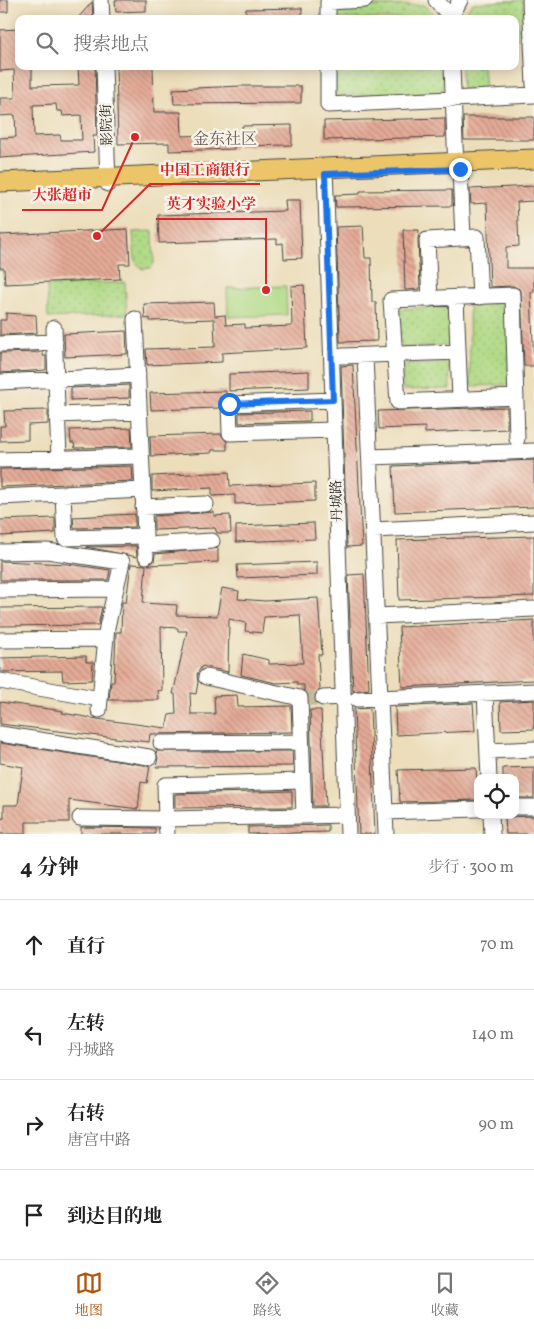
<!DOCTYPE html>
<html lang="zh">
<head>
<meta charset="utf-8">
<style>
  body { margin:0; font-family:Vollkorn,"Noto Serif SC",serif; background:#f6f6f6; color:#222 }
  .controls { position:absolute; right:15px; bottom:15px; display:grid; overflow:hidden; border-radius:10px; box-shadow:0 2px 12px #0003 }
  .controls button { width:45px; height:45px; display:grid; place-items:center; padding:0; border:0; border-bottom:1px solid #e0e0e0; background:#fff; color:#222; font:25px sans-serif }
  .stop { position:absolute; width:15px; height:15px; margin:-11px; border:4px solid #1a73e8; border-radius:50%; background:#fff }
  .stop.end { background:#1a73e8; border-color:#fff; box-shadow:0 1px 5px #0008 }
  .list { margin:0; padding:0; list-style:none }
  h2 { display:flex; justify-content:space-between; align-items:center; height:65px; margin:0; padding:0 20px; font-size:21px }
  h2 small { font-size:16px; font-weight:400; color:#767676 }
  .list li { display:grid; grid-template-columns:32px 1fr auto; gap:15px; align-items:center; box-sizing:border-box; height:90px; padding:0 20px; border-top:1px solid #e0e0e0 }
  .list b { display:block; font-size:19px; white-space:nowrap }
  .list p { margin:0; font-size:16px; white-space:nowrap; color:#767676 }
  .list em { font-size:16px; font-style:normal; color:#767676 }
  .icon { flex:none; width:28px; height:28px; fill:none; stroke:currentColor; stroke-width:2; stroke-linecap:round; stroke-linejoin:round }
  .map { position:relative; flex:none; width:534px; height:834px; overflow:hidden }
  .search { position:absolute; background:#fff; box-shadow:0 2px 12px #0003; left:15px; right:15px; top:15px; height:55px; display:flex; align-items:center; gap:12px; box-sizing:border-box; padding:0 18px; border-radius:10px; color:#767676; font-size:19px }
  .sheet { height:425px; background:#fff }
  nav { display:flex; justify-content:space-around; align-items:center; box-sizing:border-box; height:70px; border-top:1px solid #e0e0e0; background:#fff; font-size:14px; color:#767676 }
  nav a { display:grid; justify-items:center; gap:2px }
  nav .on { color:#b45309 }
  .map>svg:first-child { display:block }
  .grass { fill:url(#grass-dots); stroke:#6d8258 }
  .park { fill:#afd984; stroke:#6d8258 }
  .building { fill:url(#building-back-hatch); fill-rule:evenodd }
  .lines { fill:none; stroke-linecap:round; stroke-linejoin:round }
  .minor-tunnel { stroke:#c5ba9e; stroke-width:15; stroke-dasharray:15 8; stroke-linecap:butt }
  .minor-casing { stroke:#484641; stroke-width:17 }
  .major-casing { stroke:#484641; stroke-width:21 }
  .minor { stroke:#fff; stroke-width:15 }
  .major { stroke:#edc569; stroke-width:19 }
  .route { stroke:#1a73e8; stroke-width:6 }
  .labels { text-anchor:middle; stroke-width:5; stroke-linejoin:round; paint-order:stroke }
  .street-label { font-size:14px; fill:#2b2b2b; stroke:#f7f3e8 }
  .quarter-label { font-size:16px; fill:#6c5851; stroke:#f7f3e8 }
  .leader { fill:none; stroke:#d62828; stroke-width:2 }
  .callout-dot { fill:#d62828; stroke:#f7f3e8; stroke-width:2 }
  .callout-label { font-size:15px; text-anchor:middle; font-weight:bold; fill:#d62828; stroke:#f7f3e8; stroke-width:5; stroke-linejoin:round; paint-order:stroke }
</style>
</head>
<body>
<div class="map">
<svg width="534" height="834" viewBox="0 0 534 834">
  <defs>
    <pattern id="grass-dots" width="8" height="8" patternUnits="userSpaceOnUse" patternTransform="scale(1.25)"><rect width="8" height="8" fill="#afd984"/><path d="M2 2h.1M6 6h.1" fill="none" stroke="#97ba72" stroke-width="1.8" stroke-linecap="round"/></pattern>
    <pattern id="building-back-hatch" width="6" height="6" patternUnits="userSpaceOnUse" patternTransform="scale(1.25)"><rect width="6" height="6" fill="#e5ab97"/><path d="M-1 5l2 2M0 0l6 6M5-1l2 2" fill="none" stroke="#ba8b7b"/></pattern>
  </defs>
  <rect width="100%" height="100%" fill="#f7f3e8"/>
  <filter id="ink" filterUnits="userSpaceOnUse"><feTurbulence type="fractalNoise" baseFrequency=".02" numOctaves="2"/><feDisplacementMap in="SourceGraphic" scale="10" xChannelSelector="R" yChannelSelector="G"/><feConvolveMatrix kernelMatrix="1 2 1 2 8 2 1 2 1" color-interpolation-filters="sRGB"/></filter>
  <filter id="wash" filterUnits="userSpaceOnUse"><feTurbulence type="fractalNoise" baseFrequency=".0096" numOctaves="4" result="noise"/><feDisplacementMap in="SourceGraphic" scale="20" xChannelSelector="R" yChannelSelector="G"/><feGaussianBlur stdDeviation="1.12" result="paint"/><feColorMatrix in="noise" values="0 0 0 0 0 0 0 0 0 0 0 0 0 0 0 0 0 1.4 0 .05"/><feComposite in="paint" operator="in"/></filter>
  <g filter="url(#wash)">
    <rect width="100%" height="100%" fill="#ecdebb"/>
    <path class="grass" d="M523 0 525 38 515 39V19H460L473 3Z
      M424 5 439 19H333V7Z
      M334 66H443V93L335 96Z
      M461 66H483L485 89 462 90Z
      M153 231 154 264 150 268 142 269 135 261 133 232Z
      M125 282 127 314 48 318 47 286Z
      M507 303 509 385 470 386 469 304Z
      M448 307 450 345 401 348 399 309Z
      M449 363 450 389 403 390 402 365Z"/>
    <path class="park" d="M286 286 287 315 228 317 227 288Z"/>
    <g id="blocks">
      <path class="building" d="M0 0H8V12H0Z
        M115 0H146V11L116 12Z
        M92 2 93 19H77Z
        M302 8V19H246V9Z
        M19 29V66H32V86L79 85 78 66H95L97 136H93L94 152 0 158V138L16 137 15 115 0 116V98H15L14 70 0 71V30ZM56 104 57 111H62L63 116 81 115 82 140H61L60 135 34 136 33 105Z
        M116 66H153L154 112H181L182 136 242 134V126L292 125V145L234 146V149L169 151V143L118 144Z
        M241 86H301V103L174 104 173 89Z
        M463 117H534V140H464Z
        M445 118V137L324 140V121Z
        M534 186V201L517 202 519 246 506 247V268H534V292H531L534 366H524L521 290 513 286 490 287 487 203 471 204 470 189Z
        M452 190V206L336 207 335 195 360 194V191Z
        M285 200H300L302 258 284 259 283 243 277 244V239L159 243 158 215 286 211Z
        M363 226 365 258H371L372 302H376L377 341 340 342 336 227Z
        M128 229 130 264H119L120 279 5 284 4 268H0V235Z
        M403 230H419L418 240 420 289 405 290Z
        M304 285 307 348 222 353V362L147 365 146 349 215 347 214 319 150 321V318L145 319 144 304 214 302 215 316 225 315 226 325 245 324V328L292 326 291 286Z
        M6 313 36 315 37 333 0 335V320H6Z
        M126 331 127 354 65 357 64 334Z
        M43 352V356H46V370L0 373V353Z
        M353 365 362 546 347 547 341 366Z
        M309 371V388L229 391V374Z
        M129 385V398L71 400V388Z
        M226 391V395L221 400 220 408 151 410 150 393Z
        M507 407V429L425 433V427L379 429 378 411Z
        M48 410V424L28 425V440L0 441V426H5L4 411Z
        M310 411V421L239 423V413Z
        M131 428 132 447 75 448 74 443H71L70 430Z
        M221 434 227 442V450H212L211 453 151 456 150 436Z
        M534 460V507L395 512 393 466Z
        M132 466 133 481 0 487V469Z
        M229 472 230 486 315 483V501L235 504V495L212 496V488L152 491V476Z
        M214 512V516L230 515 231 533H217L215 528 154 530V516Z
        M135 514V527L74 528 73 517Z
        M55 518V533L0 536V520Z
        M314 523 315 539 236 542V526Z
        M534 536V596L399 600 397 540Z
        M136 546 137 557 86 547Z
        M218 548V562L148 565 154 561 155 554Z
        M0 561 68 564 110 570 108 580H0Z
        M317 562V575L238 578 237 565Z
        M131 564 146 565 143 603 177 605 176 615 217 616 222 588 239 591 238 599 265 601 318 598 322 655H318L320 689 314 694 309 695 304 690V685H297V682L276 683 241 675 243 654 269 660V664L303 663 300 615 264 617 262 633 245 631 246 623 229 619 228 672 202 666 197 674 198 682 196 694 190 693 191 714H215L214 696 237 695 238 707 291 706 292 732 150 734 149 742 0 724V702L63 711 62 713 98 719 166 728 169 715 176 714 175 694H173L187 631H178V628L161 627 162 691 158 690 159 700H109L111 682H114L116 632H121L122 602H126Z
        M364 574 369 689 353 691 348 575Z
        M102 607 98 625 0 626V608Z
        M534 620V680L402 687 399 627Z
        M86 656V662H93L92 680 63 681 62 671 0 672V658Z
        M534 700V729L501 730 500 702Z
        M473 703 475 731 396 735 395 707Z
        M370 708 375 834H359L354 709Z
        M310 710H321L326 806H313Z
        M0 743 150 766 147 783 141 782 138 809 69 800V822H26V834H0V819L4 818V805H18L23 767 0 763Z
        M156 751H292L293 766 156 767 158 758Z
        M534 767V798H515V778H503V768Z
        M476 768 478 800 400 802 398 770Z
        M292 791V807L175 808V794Z
        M534 816V834H506L505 817Z
        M328 825V832L248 834V827Z
        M81 827 155 828V834H81Z"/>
    </g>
  </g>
  <g filter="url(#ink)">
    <use href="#blocks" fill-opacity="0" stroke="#484641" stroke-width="1"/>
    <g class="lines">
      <path class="minor-tunnel" d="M303 698H323"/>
      <defs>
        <path id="minor" d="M101 0 102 19
          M436 0 450 16
          M530 0 534 85
          M328 19V2L365 0
          M450 19 460 0
          M104 66 108 184
          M328 66V105L534 95
          M452 66 456 169
          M325 168 348 834
          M460 169 463 238
          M456 298 460 399
          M430 299 427 240 477 237 480 297
          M135 319 146 556
          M54 328 59 458
          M0 344 55 342
          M342 356 458 352
          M365 356 386 834
          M0 382 138 375
          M516 397 398 402 391 300 513 295 517 439
          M333 400 229 404 230 433 334 430
          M57 415 139 412
          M370 457 534 451
          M0 460 141 456
          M63 494 65 538 145 536
          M0 497 143 490
          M143 507 206 504
          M373 530 534 522
          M145 545 212 541
          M0 552 47 551 122 562 107 627 99 710
          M0 590 116 589
          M376 616 534 609
          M0 640 106 639
          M206 677 300 698 304 816
          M0 681 100 699
          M485 693 489 778
          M323 698 343 697
          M357 699 534 691
          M0 734 149 757
          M161 743 301 742
          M488 751 534 749
          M515 807H534
          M385 812 478 809
          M491 815 492 834
          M80 818 166 819 165 785 302 781
          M167 834 166 819 347 815"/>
        <path id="major" d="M0 182 534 159"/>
      </defs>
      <use href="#minor" class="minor-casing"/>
      <use href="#major" class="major-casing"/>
      <use href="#minor" class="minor"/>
      <use href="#major" class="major"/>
    </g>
  </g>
  <g class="lines" filter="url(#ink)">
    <path class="route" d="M229 404 333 400 325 174 460 169"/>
  </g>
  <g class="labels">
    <g class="street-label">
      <text transform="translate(106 125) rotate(-92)" y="5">影院街</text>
      <text transform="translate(336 501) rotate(-92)" y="5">丹城路</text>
    </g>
    <g class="quarter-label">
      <text x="225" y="144">金东社区</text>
    </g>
  </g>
  <path class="leader" d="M97 236L150 184H260M135 137L102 210H22M266 290L266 219H156"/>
  <g class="callout-dot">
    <circle cx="97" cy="236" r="5"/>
    <circle cx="135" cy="137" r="5"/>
    <circle cx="266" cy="290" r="5"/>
  </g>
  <g class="callout-label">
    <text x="205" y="175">中国工商银行</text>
    <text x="62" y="200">大张超市</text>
    <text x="211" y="209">英才实验小学</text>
  </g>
</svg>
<div class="controls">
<button><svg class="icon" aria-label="locate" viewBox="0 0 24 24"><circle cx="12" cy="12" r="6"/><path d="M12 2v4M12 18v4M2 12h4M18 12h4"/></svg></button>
</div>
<div class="stop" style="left:229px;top:404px"></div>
<div class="stop end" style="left:460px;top:169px"></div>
<div class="search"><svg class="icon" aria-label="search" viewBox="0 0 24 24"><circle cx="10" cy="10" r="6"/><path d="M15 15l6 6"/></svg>搜索地点</div>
</div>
<section class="sheet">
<h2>4 分钟<small>步行 · 300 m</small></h2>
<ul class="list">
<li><svg class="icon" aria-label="ahead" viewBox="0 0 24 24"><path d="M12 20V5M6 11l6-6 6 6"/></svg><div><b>直行</b></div><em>70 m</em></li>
<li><svg class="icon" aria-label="left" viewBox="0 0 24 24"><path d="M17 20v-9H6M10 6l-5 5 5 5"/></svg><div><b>左转</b><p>丹城路</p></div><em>140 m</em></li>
<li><svg class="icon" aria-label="right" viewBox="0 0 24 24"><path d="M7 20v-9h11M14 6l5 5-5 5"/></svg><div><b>右转</b><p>唐宫中路</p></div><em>90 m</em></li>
<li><svg class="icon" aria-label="arrive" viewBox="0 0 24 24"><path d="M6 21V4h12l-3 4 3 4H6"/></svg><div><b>到达目的地</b></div></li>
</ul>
</section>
<nav>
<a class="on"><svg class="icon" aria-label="map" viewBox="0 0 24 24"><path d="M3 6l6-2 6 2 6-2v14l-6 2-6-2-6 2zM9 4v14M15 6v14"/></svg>地图</a>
<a><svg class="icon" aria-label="directions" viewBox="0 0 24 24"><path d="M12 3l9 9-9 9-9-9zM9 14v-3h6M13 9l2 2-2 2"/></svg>路线</a>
<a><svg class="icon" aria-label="saved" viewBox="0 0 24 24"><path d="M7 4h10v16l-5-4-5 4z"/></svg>收藏</a>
</nav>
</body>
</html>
